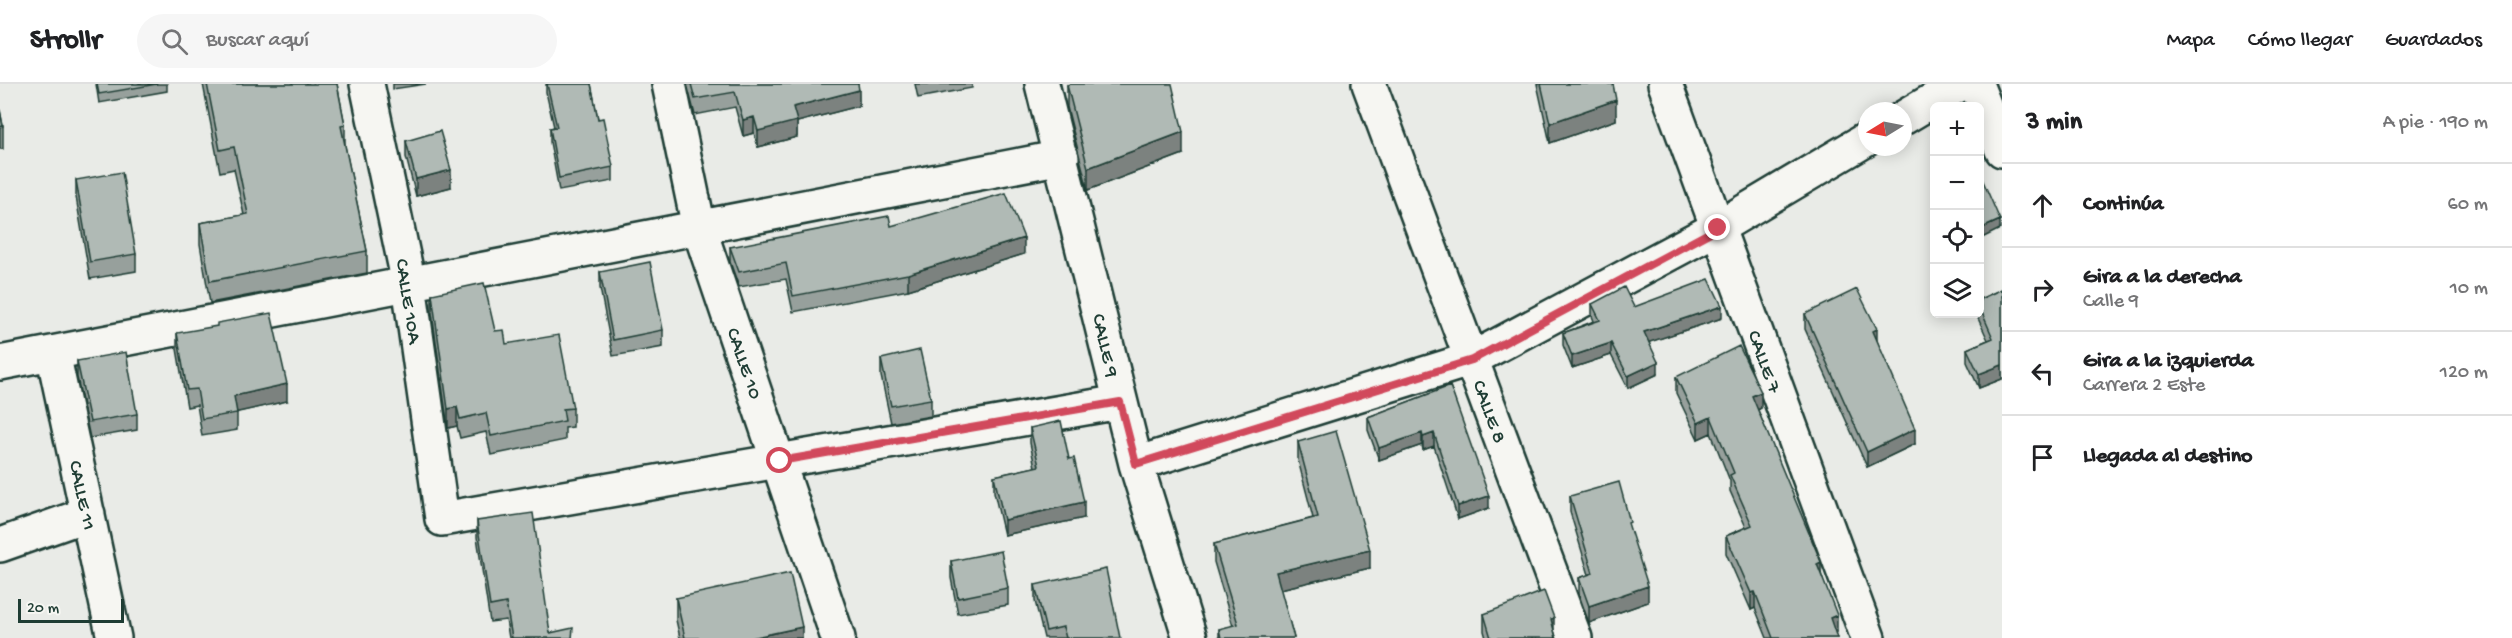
<!DOCTYPE html>
<html lang="es">
<head>
<meta charset="utf-8">
<style>
  body { margin:0; font-family:"Gochi Hand",sans-serif; background:#f6f6f6; color:#202124 }
  .controls { position:absolute; right:18px; top:18px; display:grid; overflow:hidden; border-radius:9px; box-shadow:0 3px 15px #0003 }
  .controls button { width:54px; height:54px; display:grid; place-items:center; padding:0; border:0; border-bottom:2px solid #e0e0e0; background:#fff; color:#202124; font:30px sans-serif }
  .compass { position:absolute; left:1858px; top:18px; width:54px; height:54px; border-radius:50%; background:#fff; box-shadow:0 3px 15px #0003; rotate:260deg }
  .scale { position:absolute; left:18px; bottom:15px; width:106px; box-sizing:border-box; padding-left:6px; border:3px solid #1f3d34; border-top:0; font-size:16px; line-height:21px; white-space:nowrap; color:#1f3d34; -webkit-text-stroke:4px #f6f6f2; paint-order:stroke }
  .stop { position:absolute; width:18px; height:18px; margin:-14px; border:4px solid #d1495b; border-radius:50%; background:#fff }
  .stop.end { background:#d1495b; border-color:#fff; box-shadow:0 2px 6px #0008 }
  .list { margin:0; padding:0; list-style:none }
  h2 { display:flex; justify-content:space-between; align-items:center; height:78px; margin:0; padding:0 24px; font-size:26px }
  h2 small { font-size:20px; font-weight:400; color:#757577 }
  .list li { display:grid; grid-template-columns:39px 1fr auto; gap:18px; align-items:center; box-sizing:border-box; height:84px; padding:0 24px; border-top:2px solid #e0e0e0 }
  .list b { display:block; font-size:22px; white-space:nowrap }
  .list p { margin:0; font-size:20px; white-space:nowrap; color:#757577 }
  .list em { font-size:20px; font-style:normal; color:#757577 }
  .icon { flex:none; width:33px; height:33px; fill:none; stroke:currentColor; stroke-width:2; stroke-linecap:round; stroke-linejoin:round }
  .map { position:relative; flex:none; width:2002px; height:554px; overflow:hidden }
  header { display:flex; align-items:center; gap:36px; box-sizing:border-box; height:84px; padding:0 30px; background:#fff; border-bottom:2px solid #e0e0e0 }
  header strong { font-size:28px }
  nav { display:flex; gap:33px; margin-inline-start:auto; font-size:21px }
  .search { width:420px; height:54px; background:#f6f6f6; display:flex; align-items:center; gap:15px; box-sizing:border-box; padding:0 21px; border-radius:33px; color:#757577; font-size:22px }
  main { display:flex }
  aside { flex:1; background:#fff }
  .map>svg:first-child { display:block }
  .lines { fill:none; stroke-linecap:round; stroke-linejoin:round }
  .minor-casing { stroke:#1f3d34; stroke-width:38 }
  .minor { stroke:#f6f6f2; stroke-width:33 }
  .wall { fill:#97a09c; stroke:#1f3d34; stroke-width:1.5 }
  .shaded-wall { fill:#7b827f; stroke:#1f3d34; stroke-width:1.5 }
  .building { fill:#b0bab5; stroke:#1f3d34; stroke-width:1.5 }
  .route { stroke:#d1495b; stroke-width:8 }
  .labels { text-anchor:middle; stroke-width:6; stroke-linejoin:round; paint-order:stroke }
  .street-label { font-size:20px; fill:#1f3d34; stroke:#f6f6f2 }
</style>
</head>
<body>
<header>
<strong>Strollr</strong>
<div class="search"><svg class="icon" aria-label="search" viewBox="0 0 24 24"><circle cx="10" cy="10" r="6"/><path d="M15 15l6 6"/></svg>Buscar aquí</div>
<nav><a>Mapa</a><a>Cómo llegar</a><a>Guardados</a></nav>
</header>
<main>
<div class="map">
<svg width="2002" height="554" viewBox="0 0 2002 554">
  <rect width="100%" height="100%" fill="#e9ebe7"/>
  <filter id="ink" filterUnits="userSpaceOnUse"><feTurbulence type="fractalNoise" baseFrequency=".0167" numOctaves="2"/><feDisplacementMap in="SourceGraphic" scale="12" xChannelSelector="R" yChannelSelector="G"/><feConvolveMatrix kernelMatrix="1 2 1 2 8 2 1 2 1" color-interpolation-filters="sRGB"/></filter>
  <g filter="url(#ink)">
    <g class="lines">
      <defs>
        <path id="minor" d="M367 0 409 200 442 435 1120 318
          M669 0 699 144 838 554
          M1042 0 1136 380 1190 554
          M1369 0 1575 554
          M1665 0 1868 554
          M1976 0 2002 66
          M1903 34 1960 0
          M53 269 114 554
          M0 279 1062 73
          M1136 380 1472 275 1717 144 1867 55
          M0 461 88 430"/>
      </defs>
      <use href="#minor" class="minor-casing"/>
      <use href="#minor" class="minor"/>
    </g>
    <path class="wall" d="M96 0H167V7L99 19Z
      M203 0H337L345 41V62L367 167V189L210 219 200 160V139L244 131 234 85 220 88Z
      M393 0H426L393 5Z
      M546 0H591L598 35 613 83V97L559 107 550 58V44L554 43 546 8Z
      M687 0H858L859 22 797 38V53L758 63 754 49 743 52 735 23 695 31Z
      M915 0H972V4L918 14Z
      M1537 0H1613L1616 36 1550 59Z
      M1067 1 1183 70 1088 106 1067 23Z
      M0 26 3 42V65H0Z
      M406 57 451 103 416 112 406 73Z
      M76 96 136 170V187L90 195 76 113Z
      M891 142 1024 170 908 206 793 228 786 195 739 203 730 178V163Z
      M600 188 663 246V263L613 272 600 204Z
      M2002 205V295L1979 304 1967 278V265L1988 256 1976 230H1980V215Z
      M432 210 495 247 506 260 573 324V343L565 344V356L491 371 486 348 460 354 457 342 448 344 432 229Z
      M1592 220 1634 223 1722 234 1649 258 1658 290 1628 304 1611 271 1572 284 1563 261V249L1594 237 1592 232Z
      M1805 230 1877 257 1915 360 1867 383 1805 245Z
      M177 249 287 317 237 328V346L202 352 197 321 187 323 177 265Z
      M881 275 931 315V332L891 339 881 292Z
      M77 277 137 330V346L90 354 77 293Z
      M1676 293 1761 324 1758 326 1821 489 1837 548 1835 549 1837 554H1767L1755 524 1751 526 1726 469V452L1746 443 1730 407V397L1711 349 1698 355 1676 309Z
      M1450 302 1489 424 1458 435 1434 362 1423 366 1422 361 1379 376 1368 346V333Z
      M1030 344 1069 375 1084 434 1004 451 994 408V392L1035 383 1030 359Z
      M1298 358 1370 484 1280 505 1294 554H1219V545L1233 542 1214 478V460L1313 434 1298 376Z
      M1570 412 1630 447 1648 518 1589 539 1579 511V494L1589 491 1570 428Z
      M477 437 550 549 573 554H509L506 536 490 538 477 453Z
      M951 477 1008 504V521L958 530 951 494Z
      M1035 501 1120 554H1044L1035 517Z
      M676 514 802 554H680L676 536Z
      M1484 530 1554 546 1556 554H1486L1484 547Z"/>
    <path class="shaded-wall" d="M859 6V22L797 38V53L758 63V47L793 23Z
      M1616 16V36L1550 59V39Z
      M754 33V49L743 52V36Z
      M1183 48V70L1088 106V84Z
      M451 86V103L416 112V95Z
      M2000 136V145L1980 155V145Z
      M1024 154V170L908 206V190Z
      M1722 222V234L1644 260V248Z
      M1877 245V260L1873 247Z
      M1611 259V271L1572 284V272Z
      M1658 278V290L1628 304V292Z
      M2002 281V295L1979 304V290Z
      M287 300V317L234 329V312Z
      M1761 308V324L1752 329V312Z
      M457 323V342L448 344V325Z
      M1711 333V349L1698 355V339Z
      M1915 345V360L1867 383V368Z
      M1422 349V361L1379 376V364Z
      M1434 349V362L1423 366V353Z
      M1489 412V424L1458 435V422Z
      M1084 418V434L1004 451V436Z
      M1370 466V484L1276 506V488Z
      M1821 478V494L1817 480Z
      M1648 502V518L1589 539V522Z
      M1755 508V524L1751 526V509Z
      M1837 531V548L1830 550V534Z
      M1554 534V551L1551 535Z
      M802 543V554H751Z"/>
    <path class="building" d="M97 0H157L99 10Z
      M207 0H337L345 41 341 42 367 167 210 197 200 139 248 130 234 63 220 66Z
      M547 0H591L598 35 603 34 613 83 559 94 550 44 557 43Z
      M691 0H858L859 6 793 23 797 37 758 47 754 33 743 36 735 8 695 15Z
      M1070 0H1172L1183 48 1088 84 1067 1Z
      M1541 0H1613L1616 16 1550 39Z
      M0 26 3 42 0 43Z
      M440 47 451 86 416 95 406 57Z
      M122 88 136 170 90 178 76 96Z
      M1980 90 2000 136 1980 145Z
      M1006 109 1024 154 908 190 793 212 786 179 739 188 730 163 889 132 891 142Z
      M650 178 663 246 613 256 600 188Z
      M1709 195 1722 222 1644 248 1658 278 1628 292 1611 259 1572 272 1563 249 1600 236 1592 220 1624 203 1634 223Z
      M484 199 495 247 504 246 506 260 559 251 573 324 563 325 565 337 491 352 486 329 460 335 457 323 448 325 432 210Z
      M1857 205 1877 245 1873 247 1915 345 1867 368 1805 230Z
      M2002 205V281L1979 290 1967 265 1993 254 1980 224V215Z
      M271 229 287 300 234 312 237 329 202 335 197 305 187 306 177 249 217 242V239Z
      M1739 262 1761 308 1752 312 1821 478 1817 480 1837 531 1830 534 1837 554H1773L1755 508 1751 509 1726 452 1752 441 1730 391 1734 389 1711 333 1698 339 1676 293Z
      M920 266 931 315 891 322 881 275Z
      M126 268 137 330 90 338 77 277Z
      M1450 302 1489 412 1458 422 1434 349 1423 353 1422 349 1379 364 1368 333Z
      M1061 337 1069 375 1074 374 1084 418 1004 436 994 392 1039 382 1030 344Z
      M1336 347 1370 466 1276 488 1294 554H1221L1219 545 1238 540 1214 460 1318 433 1298 358Z
      M1619 398 1630 438 1628 439 1648 502 1589 522 1579 494 1593 489 1570 412Z
      M533 429 550 549 573 544 572 554H512L506 519 490 522 477 437Z
      M1001 467 1008 504 958 514 951 477Z
      M1106 485 1120 554H1066L1063 543 1046 547 1035 501Z
      M790 489 802 543 751 554H685L676 514Z
      M1544 507 1554 534 1551 535 1556 554H1491L1484 530Z"/>
  </g>
  <g class="lines" filter="url(#ink)">
    <path class="route" d="M780 377 1120 318 1136 380 1472 276 1718 144"/>
  </g>
  <g class="labels">
    <g class="street-label">
      <text transform="translate(410 217) rotate(81)" y="7">CALLE 10A</text>
      <text transform="translate(1107 261) rotate(77)" y="7">CALLE 9</text>
      <text transform="translate(1766 277) rotate(70)" y="7">CALLE 7</text>
      <text transform="translate(746 279) rotate(71)" y="7">CALLE 10</text>
      <text transform="translate(1491 327) rotate(70)" y="7">CALLE 8</text>
      <text transform="translate(84 411) rotate(78)" y="7">CALLE 11</text>
    </g>
  </g>
</svg>
<div class="controls">
<button>+</button>
<button>−</button>
<button><svg class="icon" aria-label="locate" viewBox="0 0 24 24"><circle cx="12" cy="12" r="6"/><path d="M12 2v4M12 18v4M2 12h4M18 12h4"/></svg></button>
<button><svg class="icon" aria-label="layers" viewBox="0 0 24 24"><path d="M12 4l9 5-9 5-9-5zM3 14l9 5 9-5"/></svg></button>
</div>
<svg class="compass" viewBox="-18 -18 36 36"><path d="M0-13l5 13h-10z" fill="#e53935"/><path d="M0 13l5-13h-10z" fill="#757577"/></svg>
<div class="scale">20 m</div>
<div class="stop" style="left:780px;top:377px"></div>
<div class="stop end" style="left:1718px;top:144px"></div>
</div>
<aside>
<h2>3 min<small>A pie · 190 m</small></h2>
<ul class="list">
<li><svg class="icon" aria-label="ahead" viewBox="0 0 24 24"><path d="M12 20V5M6 11l6-6 6 6"/></svg><div><b>Continúa</b></div><em>60 m</em></li>
<li><svg class="icon" aria-label="right" viewBox="0 0 24 24"><path d="M7 20v-9h11M14 6l5 5-5 5"/></svg><div><b>Gira a la derecha</b><p>Calle 9</p></div><em>10 m</em></li>
<li><svg class="icon" aria-label="left" viewBox="0 0 24 24"><path d="M17 20v-9H6M10 6l-5 5 5 5"/></svg><div><b>Gira a la izquierda</b><p>Carrera 2 Este</p></div><em>120 m</em></li>
<li><svg class="icon" aria-label="arrive" viewBox="0 0 24 24"><path d="M6 21V4h12l-3 4 3 4H6"/></svg><div><b>Llegada al destino</b></div></li>
</ul>
</aside>
</main>
</body>
</html>
